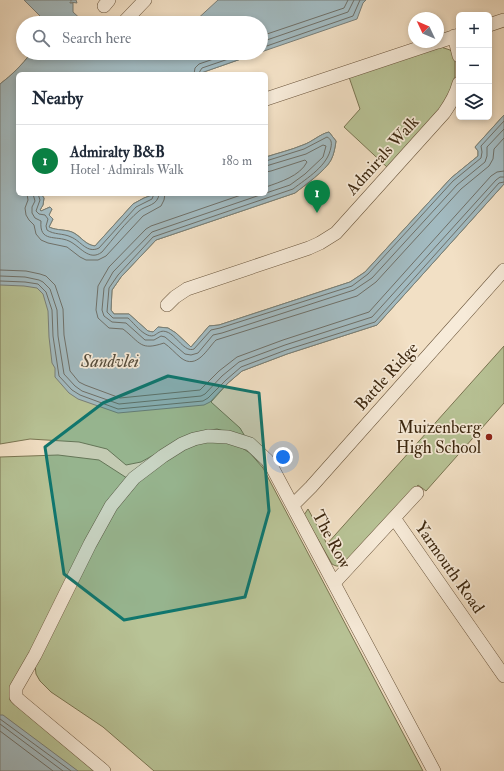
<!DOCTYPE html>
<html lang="en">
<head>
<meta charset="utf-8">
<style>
  body { margin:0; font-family:"IM FELL Double Pica",serif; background:#f6f6f7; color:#1f2937 }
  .controls { position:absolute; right:12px; top:12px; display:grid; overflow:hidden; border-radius:6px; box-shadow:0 2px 6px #0003 }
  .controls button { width:36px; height:36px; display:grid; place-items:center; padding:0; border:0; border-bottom:1px solid #e0e1e3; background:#fff; color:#1f2937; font:20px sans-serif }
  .compass { position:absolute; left:408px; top:12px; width:36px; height:36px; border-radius:50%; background:#fff; box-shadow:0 2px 6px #0003; rotate:314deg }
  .you { position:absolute; left:283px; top:457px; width:14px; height:14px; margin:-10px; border:3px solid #fff; border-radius:50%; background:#1a73e8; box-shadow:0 0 0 6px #1a73e833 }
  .badge { display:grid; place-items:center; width:26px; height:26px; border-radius:50%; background:#0b8043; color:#fff; font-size:13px; font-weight:700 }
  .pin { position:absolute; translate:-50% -33px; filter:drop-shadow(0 1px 2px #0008) }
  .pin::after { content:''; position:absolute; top:21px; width:14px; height:12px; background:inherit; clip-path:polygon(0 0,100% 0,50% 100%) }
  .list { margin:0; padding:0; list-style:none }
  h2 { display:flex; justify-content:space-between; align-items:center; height:52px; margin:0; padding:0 16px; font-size:17px }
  h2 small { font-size:13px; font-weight:400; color:#747a83 }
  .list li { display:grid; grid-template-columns:26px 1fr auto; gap:12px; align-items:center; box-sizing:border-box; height:72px; padding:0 16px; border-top:1px solid #e0e1e3 }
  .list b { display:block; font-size:15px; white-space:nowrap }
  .list p { margin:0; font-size:13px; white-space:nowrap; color:#747a83 }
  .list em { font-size:13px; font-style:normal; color:#747a83 }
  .icon { flex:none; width:22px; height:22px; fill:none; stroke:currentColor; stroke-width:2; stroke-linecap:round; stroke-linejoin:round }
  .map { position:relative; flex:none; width:504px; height:771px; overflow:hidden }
  .search { position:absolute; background:#fff; box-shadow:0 2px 6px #0003; left:16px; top:16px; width:252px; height:44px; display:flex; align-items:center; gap:10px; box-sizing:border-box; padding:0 14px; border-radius:22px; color:#747a83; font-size:15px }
  .panel { position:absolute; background:#fff; box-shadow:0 2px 6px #0003; left:16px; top:72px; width:252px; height:124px; border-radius:6px }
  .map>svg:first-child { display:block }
  .green { fill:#b8c396; stroke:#7a7552 }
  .water { fill:#a2bac0; stroke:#797f79 }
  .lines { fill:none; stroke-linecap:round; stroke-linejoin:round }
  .shore { stroke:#6f7068; stroke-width:1 }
  .minor-casing { stroke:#6a553c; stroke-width:14 }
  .minor { stroke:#f7ebd9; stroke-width:13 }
  .marked { fill:#0f766e; fill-opacity:0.2; stroke:#0f766e; stroke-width:3; stroke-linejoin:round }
  .poi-dot { fill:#8f2418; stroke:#f7ebd9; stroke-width:1.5 }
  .labels { text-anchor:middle; stroke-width:3.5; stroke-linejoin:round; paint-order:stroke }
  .street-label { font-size:17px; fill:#3c270f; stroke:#f7ebd9 }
  .poi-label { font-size:17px; fill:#3c270f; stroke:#f7ebd9; text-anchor:end }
  .water-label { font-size:18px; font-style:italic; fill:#564c3b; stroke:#f7ebd9 }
</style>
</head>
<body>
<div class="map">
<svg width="504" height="771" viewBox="0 0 504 771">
  <rect width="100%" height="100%" fill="#f2e0c5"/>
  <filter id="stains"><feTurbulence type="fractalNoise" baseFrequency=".005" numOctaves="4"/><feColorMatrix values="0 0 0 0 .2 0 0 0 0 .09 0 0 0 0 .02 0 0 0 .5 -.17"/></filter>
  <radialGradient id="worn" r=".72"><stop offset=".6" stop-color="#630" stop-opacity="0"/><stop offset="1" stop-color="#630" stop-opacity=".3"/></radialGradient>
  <path class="green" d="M441 47 450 50 453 53 455 59V79L447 100 388 168 344 127 360 109 349 77Z
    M31 53H258L198 74H18V194H41L44 198 43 205 40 210 41 211 50 207 52 209 49 215 53 219 49 227C57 231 67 229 74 233 83 238 84 244 95 246L133 204 144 198 155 194H266V157C278 153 291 150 303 145 312 142 320 134 329 132L336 141C335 148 334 154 331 160 326 170 304 186 295 193L156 240 121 277 112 290 111 310 114 314H129L148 331 153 332 158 327 168 328 176 333 191 347 209 326 219 325 350 282 365 272 451 178 478 156V151L475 147 504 115V184L377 325 287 354 242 371 228 383 211 402 240 428 246 438 217 429 193 433 141 462 126 465 107 449 79 442 30 439 0 444V84C12 75 22 65 31 53Z
    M504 346V403L426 491 418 485 348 562C342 566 338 568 332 564L304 515 308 509 327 544Z
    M211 437 231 441 250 453 263 468 423 771H154L103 727 51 692 40 681 36 674 35 665 83 570 114 512 138 482 162 459Z
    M58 455 99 460 130 480 12 690 102 771H0V457Z"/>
  <path class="water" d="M24 0H71V1V0H76L77 3 70 2V3H73V12L85 23H43V19Z
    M218 0H366L363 3 357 19 261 52V23H193Z
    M31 53H258L198 74H18V194H41L44 198 43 205 40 210 41 211 50 207 52 209 49 215 53 219 49 227C57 231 67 229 74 233 82 238 86 245 95 246L133 204 144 198 155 194H266V157C278 153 291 150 303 145 312 142 320 134 329 132L336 141C335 148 334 154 331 160 326 170 304 186 295 193L156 240 121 277 112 290 111 310 114 314H129L148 331 153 332 158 327 168 328 176 333 191 347 209 326 219 325 350 282 365 272 451 178 478 156V151L475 147 504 115V184L377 325 287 354 242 371 228 383 210 402 204 405 118 413 78 399 69 393 55 377V368L52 363 49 337 48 311 43 294 37 288 24 286 0 285V84C12 75 22 65 31 53Z
    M0 715H3L78 771H0Z"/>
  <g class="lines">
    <path class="shore" d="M261 36 344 8 348 0
      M261 42 348 12 354 0
      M261 48 353 16 360 0
      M194 74 195 68 199 64 231 53
      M199 74 200 71 202 68 246 53
      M266 161 304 149 327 137C331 139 332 142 331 147 328 166 307 178 293 189L153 237 118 275 109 288 107 312 113 318H128C134 323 146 340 155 335 159 332 162 330 167 332 176 335 185 353 194 349L211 330 220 328 352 286 368 274 453 181 481 158 482 152 481 146 504 121
      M266 166 306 154 323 145 326 146 323 157 305 174 290 185 266 193
      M266 172 271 171 305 160 307 162C300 176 280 182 266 187
      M27 194 28 200 25 208 26 215 29 220 34 225 36 234 41 240 48 243 67 247 80 257 86 260H98L106 256 143 216 161 206 164 200 165 194
      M33 194 35 201 32 207V213L35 218 41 221C39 243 56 235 69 241 80 246 89 262 102 252 113 239 126 222 139 211 146 205 158 206 159 194
      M38 194 40 200 36 211 39 214 45 215 48 219 46 226 47 230C54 235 63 233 71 237 81 241 87 254 99 248L136 207 152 199 154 194
      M244 194 151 226 146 229 109 267 98 286 96 310 98 318 109 328 123 329C141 343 140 351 164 343 170 347 175 353 181 358 197 370 207 349 216 340L357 296 376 282 461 189 489 166 493 159 494 149 504 138
      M263 194 152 232 113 272 104 288 102 310 104 316 112 322 126 323 145 340H154L161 336 165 337 185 354 191 355 198 353 213 335 222 333 354 290 372 278 457 185 485 162 487 156V147L504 129
      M0 270 26 271 40 274 46 276 55 285 63 309 64 335 70 371 79 382 85 385 120 398 200 390 219 371 237 357 283 340 369 312 491 176 497 172 504 171
      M0 276 25 277 39 280 43 282 50 289 57 310 58 336 64 374 75 386 82 391 119 404 201 396 205 394 222 376 239 362 285 345 372 317 496 180 500 177H504
      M0 281 25 282 38 284 46 292 52 310 53 336 59 376 72 390 80 395 118 409 203 401 208 398 226 380 241 367 286 350 375 322 499 183 504 182
      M0 719 71 771
      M0 724 63 771
      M0 731 53 771"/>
    <defs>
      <path id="minor" d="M104 6 109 0
        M123 23 145 0
        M489 25 504 20
        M454 36 459 56
        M438 42 459 35
        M266 99 437 42
        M167 305 175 297 187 289 309 248 320 243 336 233 444 113C451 103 456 95 459 83
        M293 505 311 487 504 270
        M394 518 504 676
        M334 583 417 493
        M104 771 19 700 16 697V688L35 655 90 544 111 506 134 478 163 456 182 444 194 439 208 436 228 437 250 444 267 460 273 469 434 771"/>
    </defs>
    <use href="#minor" class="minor-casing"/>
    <use href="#minor" class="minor"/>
  </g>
  <path class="marked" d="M168 376 259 393 269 511 245 597 124 620 64 574 45 447 103 403Z"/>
  <circle class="poi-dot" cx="489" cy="437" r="4"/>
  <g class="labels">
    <g class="street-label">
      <text transform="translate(382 155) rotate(-48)" y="6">Admirals Walk</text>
      <text transform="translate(386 376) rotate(-48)" y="6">Battle Ridge</text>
      <text transform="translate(332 539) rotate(62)" y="6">The Row</text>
      <text transform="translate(450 567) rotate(55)" y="6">Yarmouth Road</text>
    </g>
    <g class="poi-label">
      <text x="481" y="433">Muizenberg<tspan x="481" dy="20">High School</tspan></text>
    </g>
    <g class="water-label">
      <text x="110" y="367">Sandvlei</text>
    </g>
  </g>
  <rect width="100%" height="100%" filter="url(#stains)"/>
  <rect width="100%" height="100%" fill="url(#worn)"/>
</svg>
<div class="controls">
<button>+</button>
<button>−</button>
<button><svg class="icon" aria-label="layers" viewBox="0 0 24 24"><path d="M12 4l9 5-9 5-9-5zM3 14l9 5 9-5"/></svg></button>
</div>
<svg class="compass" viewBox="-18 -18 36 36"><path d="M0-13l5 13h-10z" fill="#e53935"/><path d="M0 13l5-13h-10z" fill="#747a83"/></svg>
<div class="you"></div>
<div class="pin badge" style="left:317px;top:213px">1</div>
<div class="search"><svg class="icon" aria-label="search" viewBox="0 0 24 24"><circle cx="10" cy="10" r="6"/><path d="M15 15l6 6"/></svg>Search here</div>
<section class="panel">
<h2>Nearby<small></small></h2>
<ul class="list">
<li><span class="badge">1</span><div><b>Admiralty B&amp;B</b><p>Hotel · Admirals Walk</p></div><em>180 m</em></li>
</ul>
</section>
</div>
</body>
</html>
